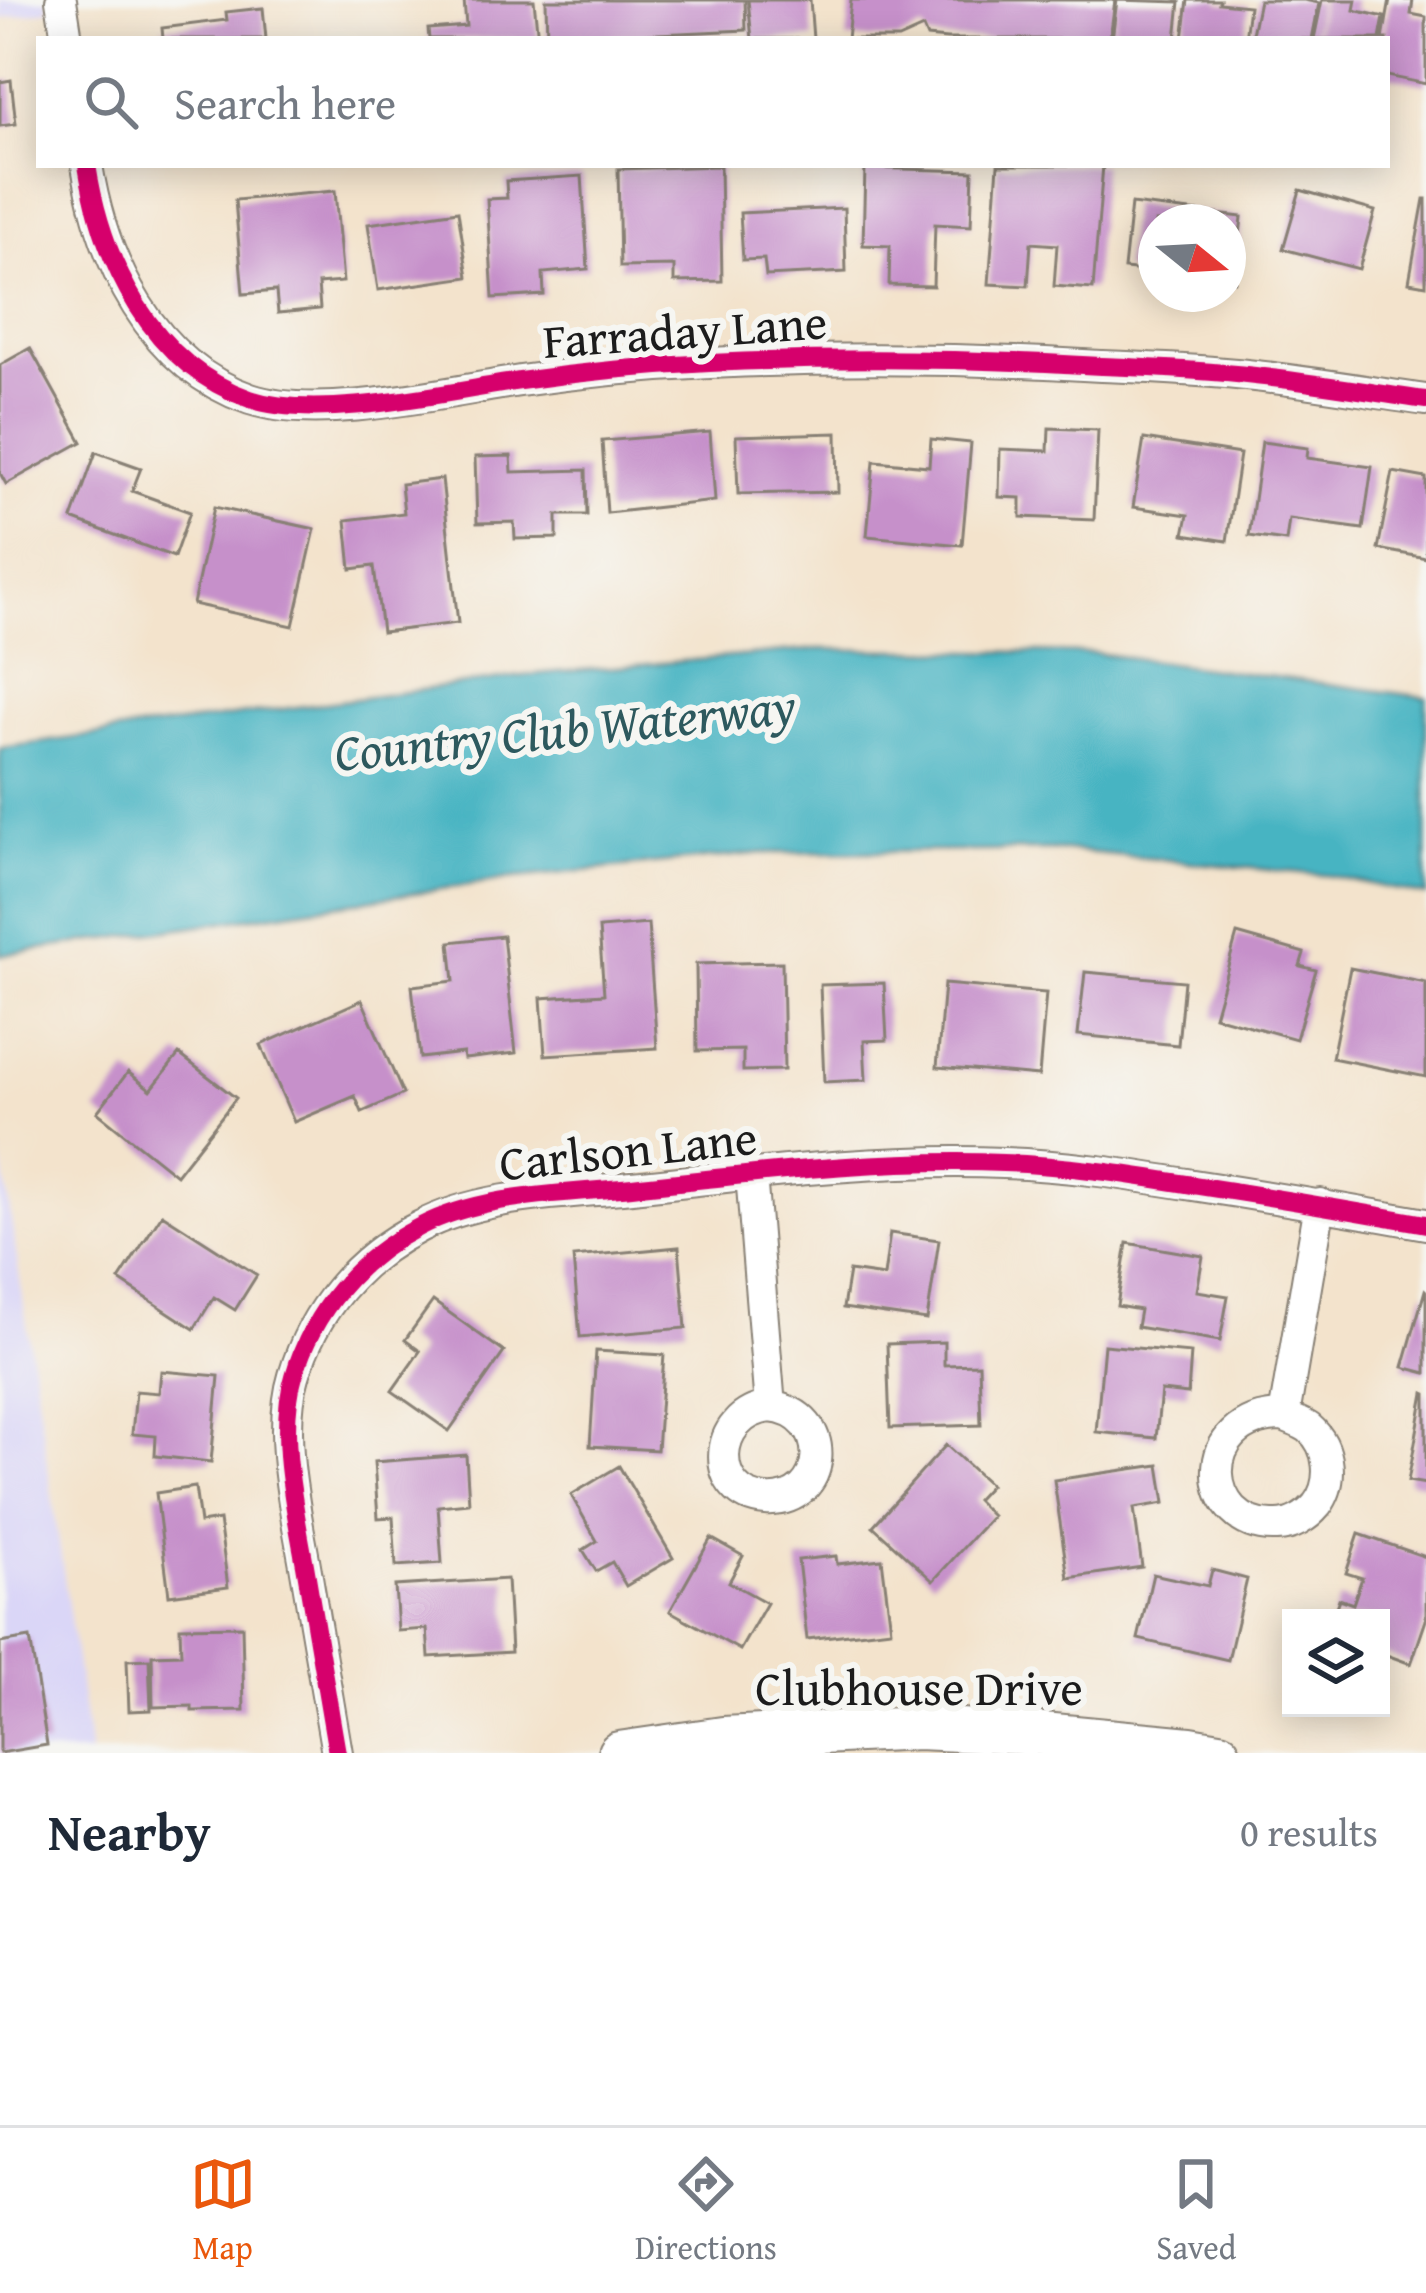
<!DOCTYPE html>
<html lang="en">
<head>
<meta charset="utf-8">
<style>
  body { margin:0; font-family:"Gentium Book Plus",serif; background:#f6f6f7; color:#1f2937 }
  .controls { position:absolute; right:36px; bottom:36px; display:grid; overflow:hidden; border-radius:0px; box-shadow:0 6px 30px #0003 }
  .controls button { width:108px; height:108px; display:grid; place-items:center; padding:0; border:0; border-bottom:3px solid #e0e1e3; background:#fff; color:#1f2937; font:60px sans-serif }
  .compass { position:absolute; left:1138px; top:204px; width:108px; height:108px; border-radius:50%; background:#fff; box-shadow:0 6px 30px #0003; rotate:108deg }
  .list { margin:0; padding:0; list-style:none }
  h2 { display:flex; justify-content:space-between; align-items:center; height:156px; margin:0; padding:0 48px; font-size:51px }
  h2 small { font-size:39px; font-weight:400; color:#747a83 }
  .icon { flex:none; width:66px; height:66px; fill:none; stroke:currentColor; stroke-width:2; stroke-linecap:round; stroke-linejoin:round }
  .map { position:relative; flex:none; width:1426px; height:1753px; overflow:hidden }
  .search { position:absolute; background:#fff; box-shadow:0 6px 30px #0003; left:36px; right:36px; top:36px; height:132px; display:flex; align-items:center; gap:30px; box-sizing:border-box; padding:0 42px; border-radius:0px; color:#747a83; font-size:45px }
  .sheet { height:372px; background:#fff }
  nav { display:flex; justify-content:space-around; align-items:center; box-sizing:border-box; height:168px; border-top:3px solid #e0e1e3; background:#fff; font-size:33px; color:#747a83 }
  nav a { display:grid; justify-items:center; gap:6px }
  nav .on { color:#ea580c }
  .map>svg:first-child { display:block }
  .built { fill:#dad6f7 }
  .water { fill:#47b4c2; stroke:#32686f; stroke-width:3 }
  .building { fill:#c690ca }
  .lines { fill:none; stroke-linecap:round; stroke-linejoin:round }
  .street-casing { stroke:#888074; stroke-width:34 }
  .secondary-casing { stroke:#888074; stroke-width:46 }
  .street { stroke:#fff; stroke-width:30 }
  .secondary { stroke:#fff; stroke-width:42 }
  .cycleway-casing { stroke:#f6f6f2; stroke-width:26 }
  .cycleway { stroke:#d6006c; stroke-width:18 }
  .labels { text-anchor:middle; stroke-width:12; stroke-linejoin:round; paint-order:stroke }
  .street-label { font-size:48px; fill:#1c1c1c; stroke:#f6f6f2 }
  .water-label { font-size:51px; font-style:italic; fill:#2d595e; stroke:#f6f6f2 }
</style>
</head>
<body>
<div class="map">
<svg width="1426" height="1753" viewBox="0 0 1426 1753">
  <rect width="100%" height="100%" fill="#f6f6f2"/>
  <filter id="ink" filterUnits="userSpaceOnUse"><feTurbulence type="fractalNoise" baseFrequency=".00833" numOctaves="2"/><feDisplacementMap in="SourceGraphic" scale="24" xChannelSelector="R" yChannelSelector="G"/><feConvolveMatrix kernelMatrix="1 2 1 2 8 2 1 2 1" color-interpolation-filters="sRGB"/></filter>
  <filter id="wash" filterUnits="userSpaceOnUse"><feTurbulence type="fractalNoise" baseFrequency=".004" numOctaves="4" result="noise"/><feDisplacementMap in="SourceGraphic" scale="48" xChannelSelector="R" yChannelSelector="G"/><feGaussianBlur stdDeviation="2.7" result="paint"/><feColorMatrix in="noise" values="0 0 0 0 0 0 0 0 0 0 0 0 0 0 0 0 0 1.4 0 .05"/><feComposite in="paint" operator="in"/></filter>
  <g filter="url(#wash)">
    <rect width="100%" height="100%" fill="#f3e3cc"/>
    <path class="built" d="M0 0H47L49 10 0 19Z
      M0 1144 90 1753H0Z"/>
    <path class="water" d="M819 649 1095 653 1426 697V896L1332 876 1064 850 762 853 514 878 0 955V748L537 674Z"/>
    <g id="blocks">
      <path class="building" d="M464 0H534L538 39H429L428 29 466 26Z
        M546 0H745L746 30 614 36V39H547Z
        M748 0H810L813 39H752Z
        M851 0H1115L1110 39H947L927 37 923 28 898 39H847Z
        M1117 0 1180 2 1176 39H1112Z
        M1188 0H1220L1219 3 1249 6 1245 39H1183Z
        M1259 0H1304L1319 3 1312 39H1251Z
        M1322 0H1356L1354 10 1384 17 1380 39H1314Z
        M1390 0H1413L1411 14 1426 17V84L1387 76V39H1383Z
        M263 8 266 39H163L162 28 227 20 226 12Z
        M11 80 16 124 0 126V82Z
        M998 165H1103L1093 289 1054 286 1057 245 1031 243 1028 286 989 284Z
        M720 166 722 281 674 282V266L620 267 618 169Z
        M865 168 973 171 971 226 935 224 933 286 889 285 890 246 863 245Z
        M582 176 588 269 543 273 544 295 493 298 487 199 507 198 506 181Z
        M1300 190 1375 211 1359 269 1283 249Z
        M335 191 343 282 318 284 320 309 278 313 276 291 243 294 235 200Z
        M1424 199H1426V285L1409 282Z
        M1131 204 1242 217 1235 281 1228 280V222H1156V272L1124 269Z
        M844 208 846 272 766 276 764 259 743 260 740 213Z
        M458 211 468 277 378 290 368 224Z
        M30 348 82 442 6 484 0 473V365Z
        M1049 428 1098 430 1094 520 1021 517V498L999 497 1000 449 1048 451Z
        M710 432 715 501 607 513 602 441Z
        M837 433 838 492 738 494 736 436Z
        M931 439 971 443 962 545 867 536 874 461 929 466Z
        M1144 439 1240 454 1227 541 1184 534 1188 515 1133 507Z
        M1262 442 1308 448 1307 458 1372 467 1363 529 1289 519 1286 541 1249 536Z
        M96 452 141 468 132 491 190 512 174 557 72 519Z
        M511 456 512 472 586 470 587 515H557V538L515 539 514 522 477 523 475 457Z
        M1393 472 1426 478V558L1378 549Z
        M442 479 458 623 382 632 374 566 351 569 346 520 404 513 401 484Z
        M214 507 315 529 293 626 193 604Z
        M648 924 657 1048 545 1055 541 998 604 994 599 928Z
        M1237 934 1304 953 1300 966 1316 970 1296 1039 1214 1016Z
        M503 936 516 1053 464 1059 463 1053 420 1058 412 986 454 981 450 942Z
        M782 962 784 1070 743 1071V1050L697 1051 696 964Z
        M1350 968 1426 983V1077L1332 1058Z
        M1085 972 1184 981 1178 1045 1078 1035Z
        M884 983 887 1040 864 1041 866 1080 824 1082 820 985Z
        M944 984 1046 993 1039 1076 937 1067Z
        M362 1000 403 1094 362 1112 355 1096 294 1122 261 1045Z
        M179 1054 236 1098 176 1175 97 1112 128 1072 151 1090Z
        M162 1214 257 1275 235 1310 214 1297 194 1329 119 1280Z
        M890 1233 939 1240 927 1320 843 1308 849 1271 884 1276Z
        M1127 1243 1203 1256 1197 1291 1228 1296 1220 1341 1137 1327 1140 1310 1117 1306Z
        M679 1247 686 1328 580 1337 573 1257Z
        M1425 1290 1426 1291V1373L1403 1367Z
        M433 1301 504 1352 449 1431 392 1391 420 1351 405 1340Z
        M944 1342V1365L979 1364 981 1425 890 1428 887 1344Z
        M1104 1345 1191 1353 1188 1394 1161 1391 1156 1438 1096 1432Z
        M596 1351 664 1355 657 1450 590 1446Z
        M161 1371 219 1376 211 1462 155 1456 156 1436 132 1434 136 1391 159 1393Z
        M1424 1393 1426 1394V1484L1408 1481Z
        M946 1445 990 1485 976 1500 992 1516 933 1581 873 1526Z
        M466 1455 469 1503 438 1506 442 1563 396 1566 393 1517 378 1518 374 1462Z
        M1159 1465 1165 1503 1134 1508 1142 1567 1068 1578 1054 1480Z
        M619 1466 673 1558 626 1586 612 1562 596 1571 583 1550 597 1541 571 1495Z
        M195 1487 200 1523 219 1520 228 1587 169 1595 156 1493Z
        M1359 1534 1426 1557V1620L1411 1664 1381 1653V1618H1332L1339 1599 1353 1604 1362 1578 1346 1573Z
        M711 1538 743 1556 729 1582 767 1603 740 1650 670 1611Z
        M836 1556 837 1564 882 1559 891 1629 807 1639 798 1560Z
        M1212 1570 1247 1579 1228 1660 1138 1639 1153 1574 1208 1586Z
        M507 1579 511 1652 429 1657 427 1629 398 1631 395 1586Z
        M242 1626 244 1710 192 1711V1706L153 1707 152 1655 181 1654 180 1627Z
        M30 1638 47 1745 0 1753V1643Z
        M149 1659 151 1710 129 1711 127 1660Z"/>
    </g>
  </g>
  <g filter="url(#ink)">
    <use href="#blocks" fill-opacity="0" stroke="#888074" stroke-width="3"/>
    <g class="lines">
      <defs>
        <path id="street" d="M61 0 67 39
          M87 165C102 261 151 365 250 399 318 422 447 392 520 381 583 372 646 366 710 363 840 357 970 358 1101 366 1152 368 1204 370 1255 376 1312 382 1369 392 1426 400
          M751 1174 770 1407C836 1413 829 1504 766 1500 709 1497 710 1414 770 1407
          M1284 1416C1192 1416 1202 1530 1277 1526 1292 1526 1307 1517 1317 1505 1334 1482 1331 1447 1309 1428 1302 1423 1292 1420 1284 1416L1320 1204
          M337 1753C326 1690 316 1627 305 1565 295 1508 277 1432 294 1376 313 1310 358 1258 419 1227 482 1194 562 1194 632 1187 755 1174 880 1158 1003 1163 1067 1165 1130 1175 1193 1185 1271 1197 1348 1210 1426 1224"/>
        <path id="secondary" d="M619 1753 723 1738 918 1728 1043 1734 1190 1748 1219 1753"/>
      </defs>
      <use href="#street" class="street-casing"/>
      <use href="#secondary" class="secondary-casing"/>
      <use href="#street" class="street"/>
      <use href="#secondary" class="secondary"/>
      <defs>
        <path id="cycleway" d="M87 165C102 261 151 365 250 399 318 422 447 392 520 381 583 372 646 366 710 363 840 357 970 358 1101 366 1152 368 1204 370 1255 376 1312 382 1369 392 1426 400
          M337 1753C326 1690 316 1627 305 1565 295 1508 277 1432 294 1376 313 1310 358 1258 419 1227 482 1194 562 1194 632 1187 755 1174 880 1158 1003 1163 1067 1165 1130 1175 1193 1185 1271 1197 1348 1210 1426 1224"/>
      </defs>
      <use href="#cycleway" class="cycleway-casing"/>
      <use href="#cycleway" class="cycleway"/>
    </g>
  </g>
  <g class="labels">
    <g class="street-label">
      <text transform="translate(685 331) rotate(-4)" y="17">Farraday Lane</text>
      <text transform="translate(628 1150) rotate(-6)" y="17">Carlson Lane</text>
      <text x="919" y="1705">Clubhouse Drive</text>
    </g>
    <g class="water-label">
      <text transform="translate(565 729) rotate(-6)" y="18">Country Club Waterway</text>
    </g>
  </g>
</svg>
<div class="controls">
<button><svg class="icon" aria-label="layers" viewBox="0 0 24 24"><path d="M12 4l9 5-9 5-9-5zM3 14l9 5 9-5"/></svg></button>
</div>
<svg class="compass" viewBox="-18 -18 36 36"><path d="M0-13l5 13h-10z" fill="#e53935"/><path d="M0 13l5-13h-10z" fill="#747a83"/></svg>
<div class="search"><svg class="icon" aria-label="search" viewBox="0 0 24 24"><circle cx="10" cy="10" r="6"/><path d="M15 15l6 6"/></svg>Search here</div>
</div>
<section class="sheet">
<h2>Nearby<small>0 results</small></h2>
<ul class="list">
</ul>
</section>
<nav>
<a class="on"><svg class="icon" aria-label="map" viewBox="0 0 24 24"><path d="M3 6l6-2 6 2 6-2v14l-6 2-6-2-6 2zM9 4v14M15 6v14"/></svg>Map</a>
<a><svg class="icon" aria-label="directions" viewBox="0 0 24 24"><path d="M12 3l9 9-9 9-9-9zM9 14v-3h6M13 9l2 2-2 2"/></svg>Directions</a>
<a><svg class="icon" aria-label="saved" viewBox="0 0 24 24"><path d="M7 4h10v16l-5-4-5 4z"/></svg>Saved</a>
</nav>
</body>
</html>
